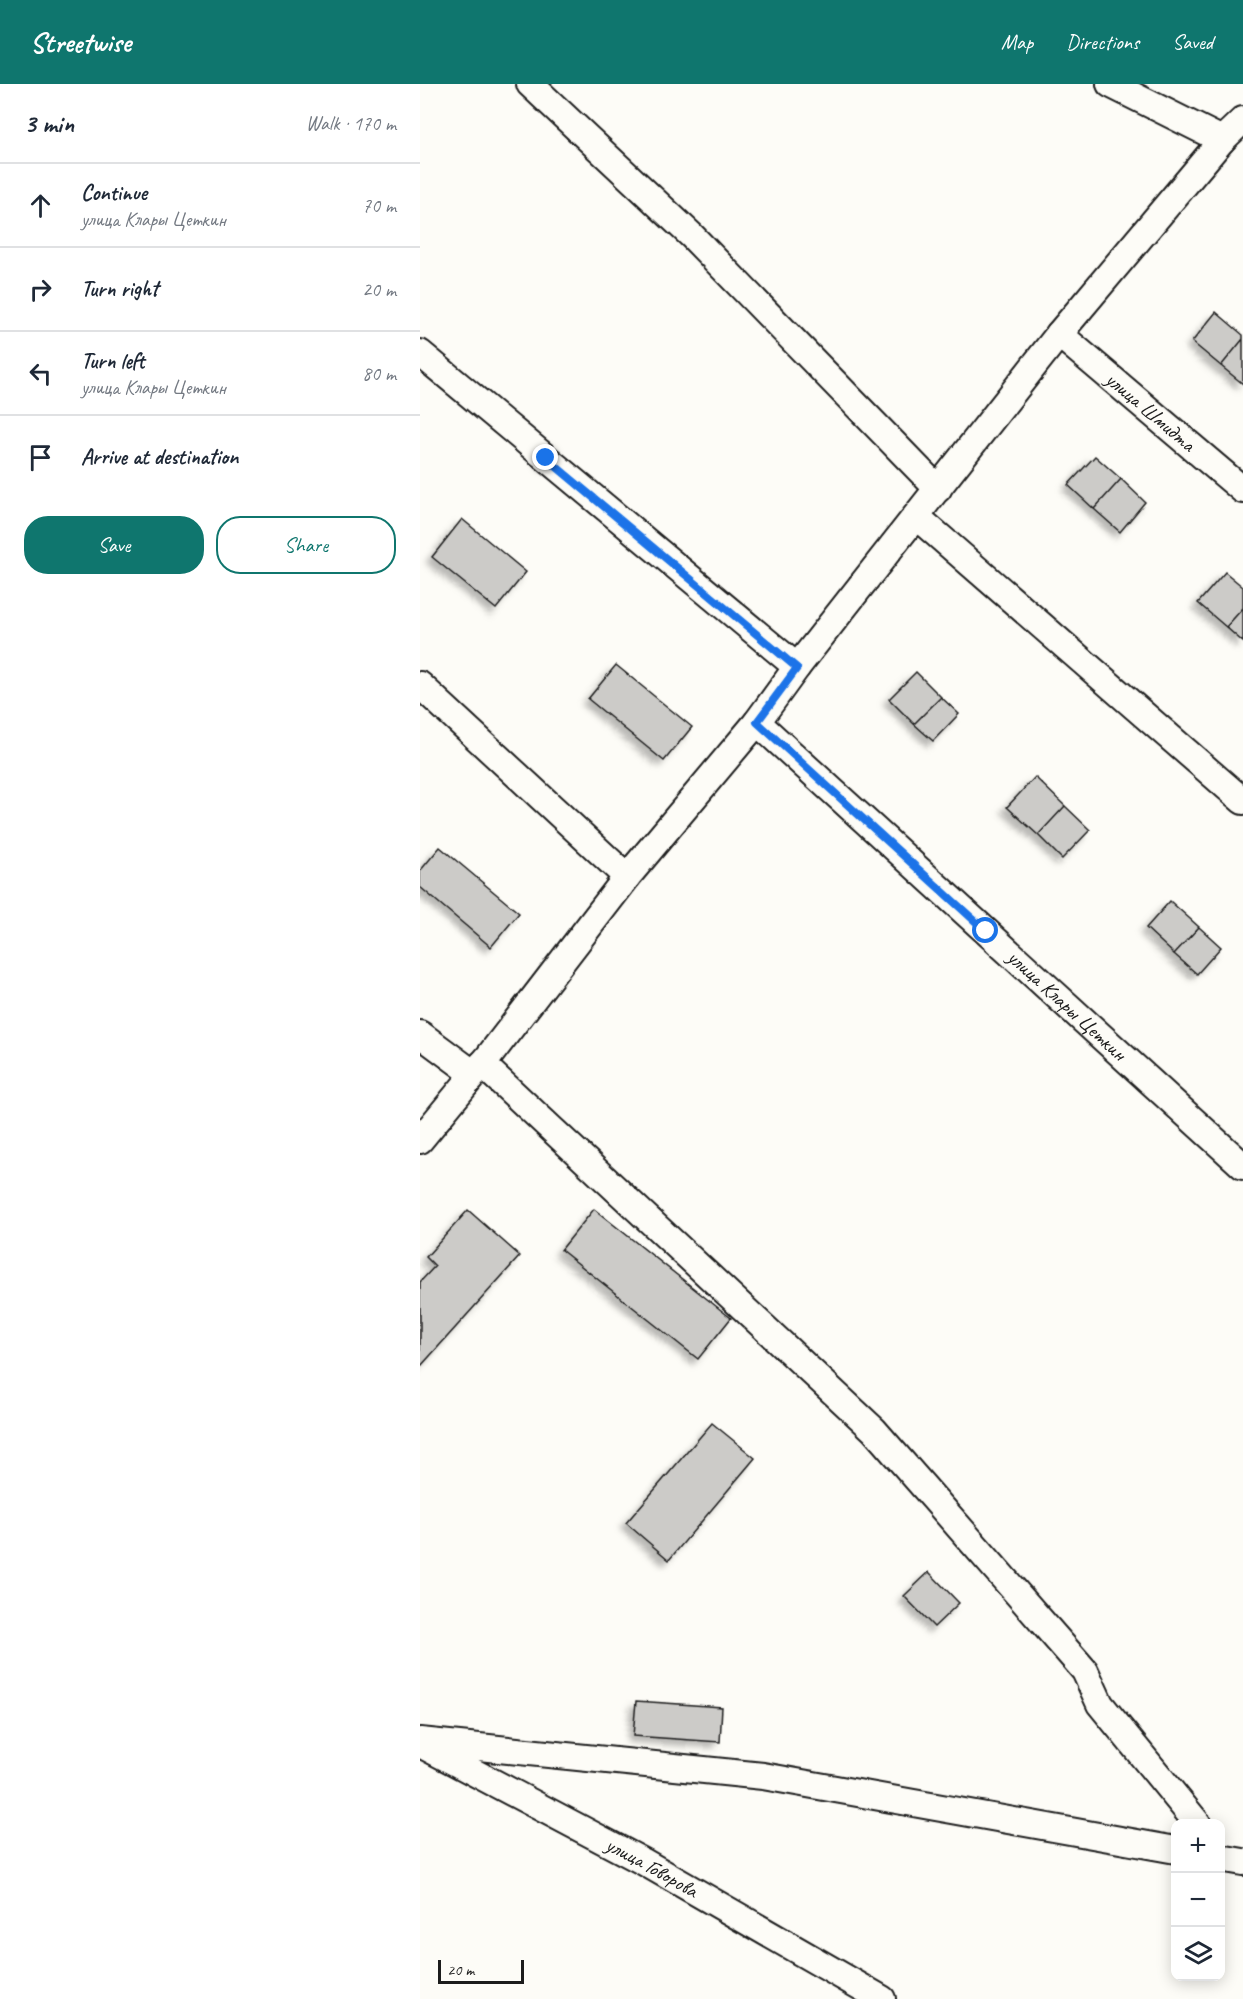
<!DOCTYPE html>
<html lang="en">
<head>
<meta charset="utf-8">
<style>
  body { margin:0; font-family:Caveat,sans-serif; background:#f2f2f3; color:#1f2937 }
  .controls { position:absolute; right:18px; bottom:18px; display:grid; overflow:hidden; border-radius:12px; box-shadow:0 3px 15px #0003 }
  .controls button { width:54px; height:54px; display:grid; place-items:center; padding:0; border:0; border-bottom:2px solid #e0e1e3; background:#fff; color:#1f2937; font:30px sans-serif }
  .scale { position:absolute; left:18px; bottom:15px; width:86px; box-sizing:border-box; padding-left:6px; border:3px solid #1c1c1c; border-top:0; font-size:16px; line-height:21px; white-space:nowrap; color:#1c1c1c; -webkit-text-stroke:4px #fdfcf7; paint-order:stroke }
  .stop { position:absolute; width:18px; height:18px; margin:-14px; border:4px solid #1a73e8; border-radius:50%; background:#fff }
  .stop.end { background:#1a73e8; border-color:#fff; box-shadow:0 2px 6px #0008 }
  .list { margin:0; padding:0; list-style:none }
  h2 { display:flex; justify-content:space-between; align-items:center; height:78px; margin:0; padding:0 24px; font-size:26px }
  h2 small { font-size:20px; font-weight:400; color:#747a83 }
  .list li { display:grid; grid-template-columns:39px 1fr auto; gap:18px; align-items:center; box-sizing:border-box; height:84px; padding:0 24px; border-top:2px solid #e0e1e3 }
  .list b { display:block; font-size:22px; white-space:nowrap }
  .list p { margin:0; font-size:20px; white-space:nowrap; color:#747a83 }
  .list em { font-size:20px; font-style:normal; color:#747a83 }
  .actions { display:flex; gap:12px; padding:18px 24px }
  .actions a { flex:1; padding:14px 0; border:2px solid #0f766e; border-radius:24px; text-align:center; font-size:21px; color:#0f766e }
  .actions .main { background:#0f766e; color:#fff }
  .icon { flex:none; width:33px; height:33px; fill:none; stroke:currentColor; stroke-width:2; stroke-linecap:round; stroke-linejoin:round }
  .map { position:relative; flex:none; width:823px; height:1915px; overflow:hidden }
  header { display:flex; align-items:center; gap:36px; box-sizing:border-box; height:84px; padding:0 30px; background:#0f766e; color:#fff }
  header strong { font-size:28px }
  nav { display:flex; gap:33px; margin-inline-start:auto; font-size:21px }
  main { display:flex }
  aside { flex:1; background:#fff }
  .map>svg:first-child { display:block }
  .building { fill:#cccbc8; stroke:#1c1c1c; stroke-width:1.5; filter:url(#shadow) }
  .lines { fill:none; stroke-linecap:round; stroke-linejoin:round }
  .street-casing { stroke:#1c1c1c; stroke-width:30 }
  .street { stroke:#fdfcf7; stroke-width:26 }
  .route { stroke:#1a73e8; stroke-width:8 }
  .labels { text-anchor:middle; stroke-width:4.5; stroke-linejoin:round; paint-order:stroke }
  .street-label { font-size:21px; fill:#1c1c1c; stroke:#fdfcf7 }
</style>
</head>
<body>
<header>
<strong>Streetwise</strong>
<nav><a>Map</a><a>Directions</a><a>Saved</a></nav>
</header>
<main>
<aside>
<h2>3 min<small>Walk · 170 m</small></h2>
<ul class="list">
<li><svg class="icon" aria-label="ahead" viewBox="0 0 24 24"><path d="M12 20V5M6 11l6-6 6 6"/></svg><div><b>Continue</b><p>улица Клары Цеткин</p></div><em>70 m</em></li>
<li><svg class="icon" aria-label="right" viewBox="0 0 24 24"><path d="M7 20v-9h11M14 6l5 5-5 5"/></svg><div><b>Turn right</b></div><em>20 m</em></li>
<li><svg class="icon" aria-label="left" viewBox="0 0 24 24"><path d="M17 20v-9H6M10 6l-5 5 5 5"/></svg><div><b>Turn left</b><p>улица Клары Цеткин</p></div><em>80 m</em></li>
<li><svg class="icon" aria-label="arrive" viewBox="0 0 24 24"><path d="M6 21V4h12l-3 4 3 4H6"/></svg><div><b>Arrive at destination</b></div></li>
</ul>
<div class="actions"><a class="main">Save</a><a>Share</a></div>
</aside>
<div class="map">
<svg width="823" height="1915" viewBox="0 0 823 1915">
  <defs>
    <filter id="shadow"><feDropShadow dx="-5.5" dy="5.5" stdDeviation="3" flood-color="#0004"/></filter>
  </defs>
  <rect width="100%" height="100%" fill="#fdfcf7"/>
  <filter id="ink" filterUnits="userSpaceOnUse"><feTurbulence type="fractalNoise" baseFrequency=".0167" numOctaves="2"/><feDisplacementMap in="SourceGraphic" scale="12" xChannelSelector="R" yChannelSelector="G"/><feConvolveMatrix kernelMatrix="1 2 1 2 8 2 1 2 1" color-interpolation-filters="sRGB"/></filter>
  <g filter="url(#ink)">
    <path class="building" d="M796 228 823 251V255L801 282 772 258Z
      M823 255V300L801 282Z
      M675 372 701 395 674 425 648 401Z
      M701 395 725 418 700 448 674 425Z
      M42 435 106 488 76 525 12 473Z
      M805 488 823 503V524L806 543 778 519Z
      M823 524V558L806 543Z
      M196 581 272 643 244 677 168 615Z
      M496 588 521 613 494 640 469 615Z
      M521 613 539 630 513 657 494 640Z
      M615 693 645 722 618 751 587 723Z
      M645 722 670 746 642 775 618 751Z
      M20 763 99 829 71 863 0 803V787Z
      M750 817 779 843 754 870 726 844Z
      M779 843 801 863 777 890 754 870Z
      M174 1125 311 1234 278 1275 141 1166Z
      M48 1126 100 1172 0 1283V1198L15 1182 6 1173Z
      M292 1339 335 1374 249 1476 206 1439Z
      M509 1488 539 1519 514 1543 484 1512Z
      M216 1617 302 1623 300 1658 213 1652Z"/>
    <g class="lines">
      <defs>
        <g id="street">
          <path d="M110 0 272 152 518 405"/>
          <path d="M690 0 802 56"/>
          <path id="s1" d="M639 250 823 406"/>
          <path d="M0 269 377 583"/>
          <path d="M497 433 823 717"/>
          <path d="M0 601 207 793"/>
          <path id="s2" d="M337 638 823 1082"/>
          <path d="M0 950 54 990"/>
          <path d="M62 980 454 1346 665 1587 680 1620 778 1740"/>
          <path d="M0 1056 70 971 207 793 337 638 377 583 639 250 802 56 823 36"/>
          <path d="M0 1657 343 1692 756 1766"/>
          <path id="s3" d="M6 1663 224 1778 462 1915"/>
          <path d="M800 1774 823 1778"/>
        </g>
      </defs>
      <use href="#street" class="street-casing"/>
      <use href="#street" class="street"/>
    </g>
  </g>
  <g class="lines" filter="url(#ink)">
    <path class="route" d="M126 374 377 584 337 638 566 847"/>
  </g>
  <g class="labels">
    <g class="street-label">
      <text dy="7" stroke="none"><textPath href="#s1" startOffset="120">улица Шмидта</textPath></text>
      <text dy="7" stroke="none"><textPath href="#s2" startOffset="420">улица Клары Цеткин</textPath></text>
      <text dy="7" stroke="none"><textPath href="#s3" startOffset="256">улица Говорова</textPath></text>
    </g>
  </g>
</svg>
<div class="controls">
<button>+</button>
<button>−</button>
<button><svg class="icon" aria-label="layers" viewBox="0 0 24 24"><path d="M12 4l9 5-9 5-9-5zM3 14l9 5 9-5"/></svg></button>
</div>
<div class="scale">20 m</div>
<div class="stop" style="left:566px;top:847px"></div>
<div class="stop end" style="left:126px;top:374px"></div>
</div>
</main>
</body>
</html>
